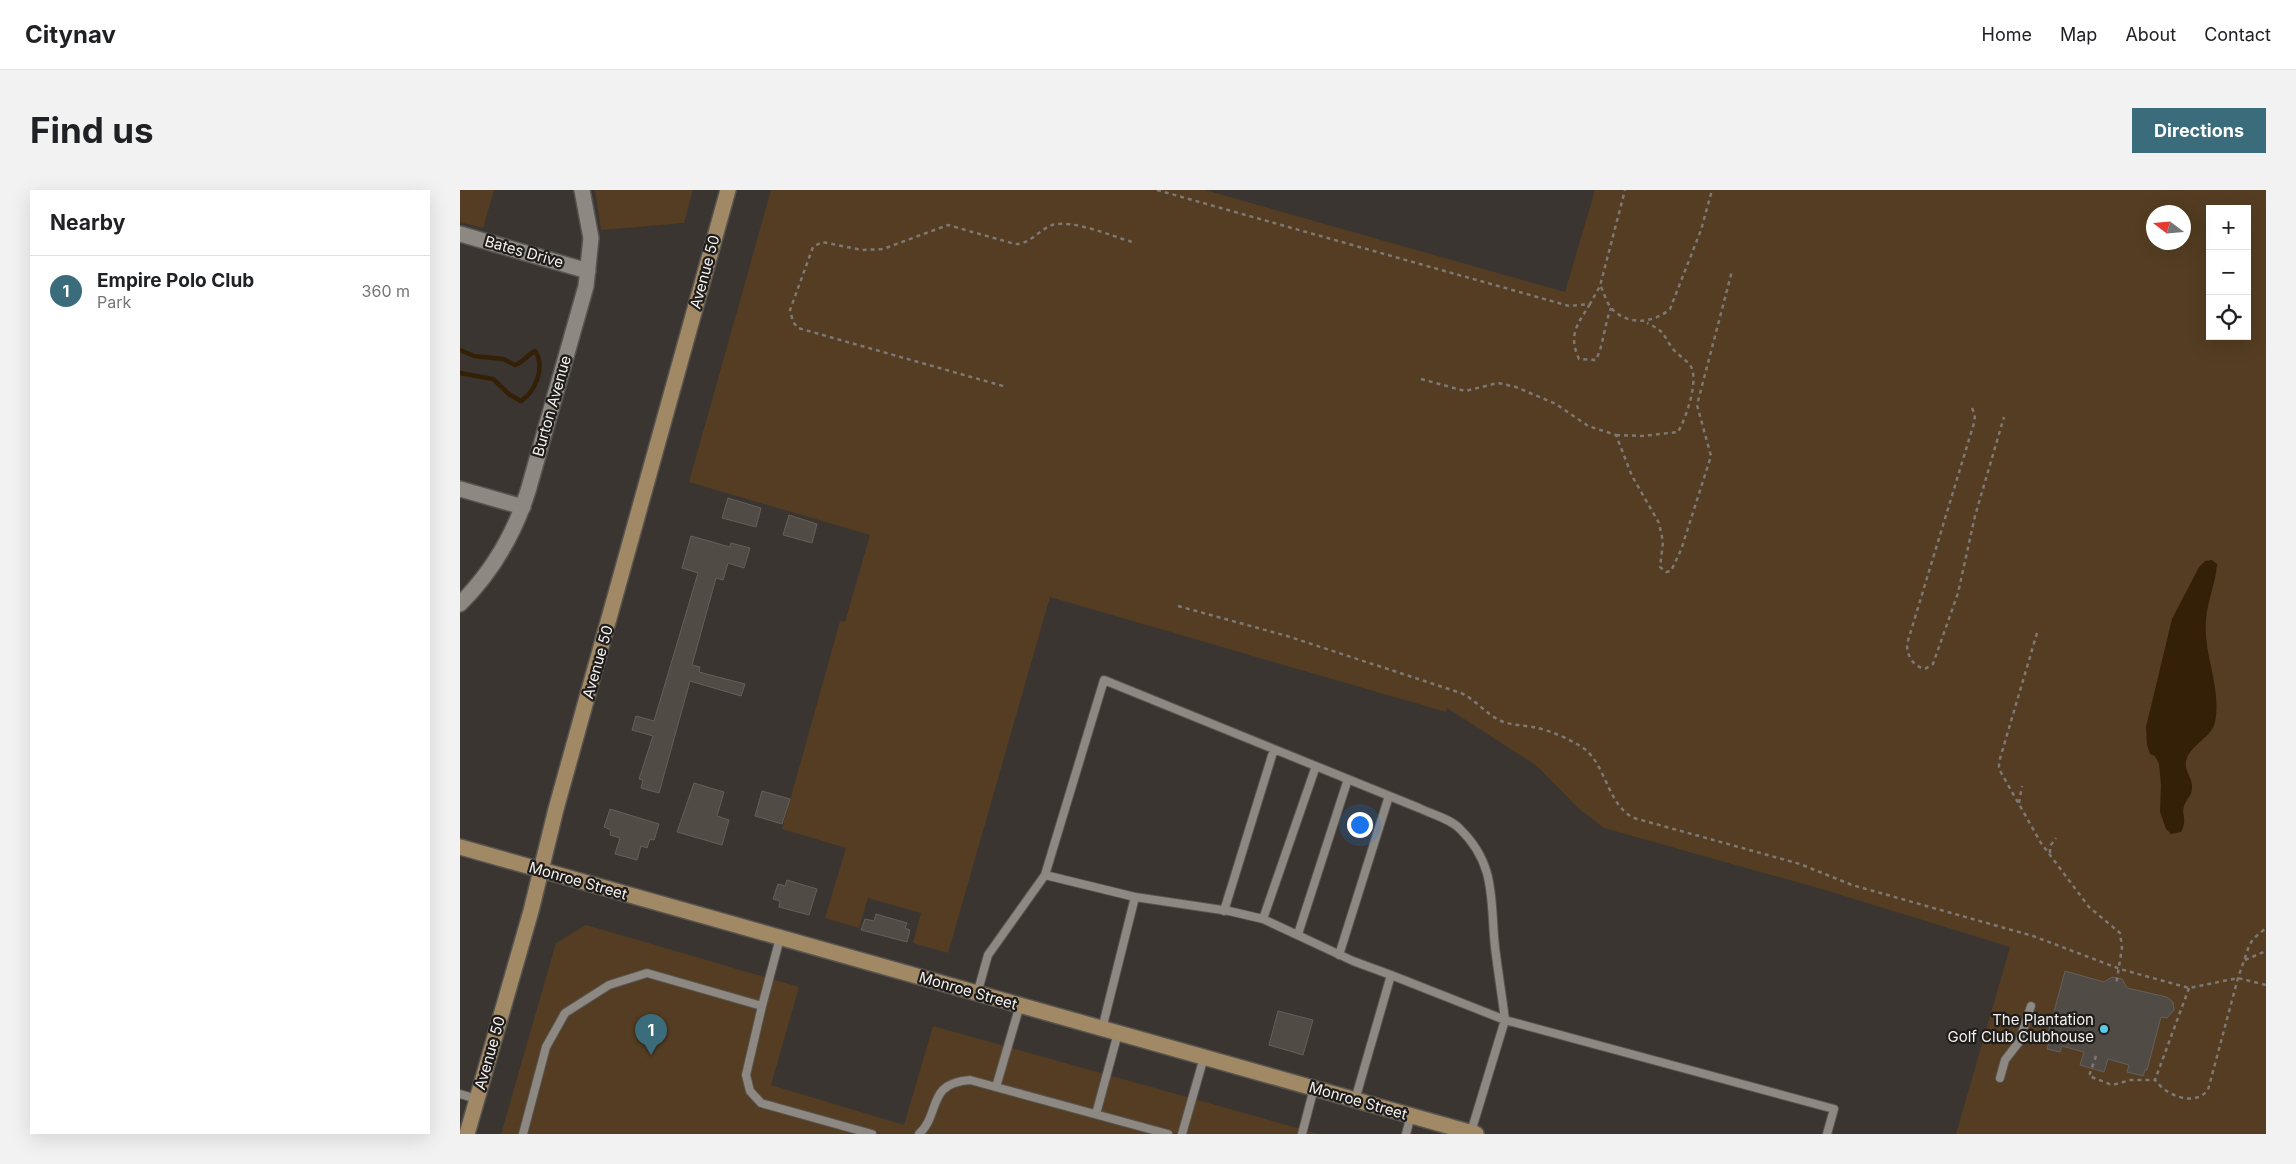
<!DOCTYPE html>
<html lang="en">
<head>
<meta charset="utf-8">
<style>
  body { margin:0; font-family:Inter,sans-serif; background:#f2f2f2; color:#202124 }
  .controls { position:absolute; right:15px; top:15px; display:grid; overflow:hidden; border-radius:0px; box-shadow:0 5px 20px #0002 }
  .controls button { width:45px; height:45px; display:grid; place-items:center; padding:0; border:0; border-bottom:1px solid #e0e0e0; background:#fff; color:#202124; font:25px sans-serif }
  .compass { position:absolute; left:1686px; top:15px; width:45px; height:45px; border-radius:50%; background:#fff; box-shadow:0 5px 20px #0002; rotate:286deg }
  .you { position:absolute; left:899px; top:634px; width:18px; height:18px; margin:-12px; border:4px solid #fff; border-radius:50%; background:#1a73e8; box-shadow:0 0 0 8px #1a73e833 }
  .badge { display:grid; place-items:center; width:32px; height:32px; border-radius:50%; background:#3a6c7b; color:#fff; font-size:16px; font-weight:700 }
  .pin { position:absolute; translate:-50% -41px; filter:drop-shadow(0 1px 2px #0008) }
  .pin::after { content:''; position:absolute; top:26px; width:18px; height:15px; background:inherit; clip-path:polygon(0 0,100% 0,50% 100%) }
  .list { margin:0; padding:0; list-style:none }
  h2 { display:flex; justify-content:space-between; align-items:center; height:65px; margin:0; padding:0 20px; font-size:21px }
  h2 small { font-size:16px; font-weight:400; color:#757577 }
  .list li { display:grid; grid-template-columns:32px 1fr auto; gap:15px; align-items:center; box-sizing:border-box; height:70px; padding:0 20px; border-top:1px solid #e0e0e0 }
  .list b { display:block; font-size:19px; white-space:nowrap }
  .list p { margin:0; font-size:16px; white-space:nowrap; color:#757577 }
  .list em { font-size:16px; font-style:normal; color:#757577 }
  .icon { flex:none; width:28px; height:28px; fill:none; stroke:currentColor; stroke-width:2; stroke-linecap:round; stroke-linejoin:round }
  .map { position:relative; flex:none; width:1806px; height:944px; overflow:hidden; border-radius:0px }
  header { display:flex; align-items:center; gap:30px; box-sizing:border-box; height:70px; padding:0 25px; background:#fff; border-bottom:1px solid #e0e0e0 }
  header strong { font-size:24px }
  nav { display:flex; gap:28px; margin-inline-start:auto; font-size:18px }
  .intro { display:flex; align-items:center; justify-content:space-between; box-sizing:border-box; height:120px; padding:0 30px }
  h1 { margin:0; font-size:35px }
  .button { padding:12px 22px; border-radius:0px; background:#3a6c7b; color:#fff; font-size:18px; font-weight:700 }
  main { display:flex; gap:30px; padding:0 30px }
  aside { flex:1; background:#fff; border-radius:0px; box-shadow:0 5px 20px #0002 }
  .map>svg:first-child { display:block }
  .green { fill:#543d22; fill-rule:evenodd }
  .water { fill:#342007 }
  .lines { fill:none; stroke-linecap:round; stroke-linejoin:round }
  .stream { stroke:#342007; stroke-width:4.5 }
  .building { fill:#514b46; stroke:#655f5a }
  .lane-casing { stroke:#58544f; stroke-width:10 }
  .street-casing { stroke:#58544f; stroke-width:18 }
  .secondary-casing { stroke:#58544f; stroke-width:18 }
  .path { stroke:#7d7874; stroke-width:2.5; stroke-dasharray:4 4; stroke-linecap:butt }
  .lane { stroke:#8d8882; stroke-width:8 }
  .street { stroke:#8d8882; stroke-width:15 }
  .secondary { stroke:#a28966; stroke-width:15 }
  .poi-dot { fill:#5ac8e6; stroke:#1f1d1b; stroke-width:2 }
  .labels { text-anchor:middle; stroke-width:4.5; stroke-linejoin:round; paint-order:stroke }
  .street-label { font-size:15px; fill:#f4f0ed; stroke:#1f1d1b }
  .poi-label { font-size:15px; fill:#f4f0ed; stroke:#1f1d1b; text-anchor:end }
</style>
</head>
<body>
<header>
<strong>Citynav</strong>
<nav><a>Home</a><a>Map</a><a>About</a><a>Contact</a></nav>
</header>
<div class="intro"><h1>Find us</h1><a class="button">Directions</a></div>
<main>
<aside>
<h2>Nearby<small></small></h2>
<ul class="list">
<li><span class="badge">1</span><div><b>Empire Polo Club</b><p>Park</p></div><em>360 m</em></li>
</ul>
</aside>
<div class="map">
<svg width="1806" height="944" viewBox="0 0 1806 944">
  <rect width="100%" height="100%" fill="#3a3530"/>
  <path class="green" d="M0 0H34L23 38 0 32Z
    M135 0H233L224 33 141 40Z
    M311 0H745L1105 102 1135 0H1806V944H1496L1550 757 1365 700 1144 638 1118 618 1077 576 987 518 986 522 590 407 488 763 453 753 461 723 408 708 399 738 365 728 386 658 322 639 380 431 385 432 410 345 229 292ZM1750 19H1787V146H1750ZM1694 22H1724V52H1694Z
    M126 735 339 797 311 895 444 935 473 836 859 944H41L96 753Z"/>
  <path class="water" d="M1752 370 1757 374C1756 393 1747 411 1746 430 1743 465 1762 497 1755 532 1751 549 1731 553 1726 571 1724 580 1732 587 1732 596 1733 605 1726 609 1724 616 1721 626 1728 629 1721 642L1711 644 1706 639 1700 622 1701 595 1699 574 1695 566 1690 564 1687 555 1686 537 1712 429 1739 377 1745 371Z"/>
  <g class="lines">
    <path class="stream" d="M0 160 14 166 43 169 55 175C64 172 67 165 75 161 86 177 75 202 61 211L50 205 33 189 0 183"/>
  </g>
  <path class="building" d="M268 308 301 318 296 337 262 328Z
    M329 325 357 334 352 353 323 345Z
    M231 346 270 357 271 353 290 358 284 378 268 373 263 390 256 388 232 475 240 477 239 482 285 494 281 506 230 491 199 603 181 598 183 590 179 589 193 546 172 540 176 526 194 531 238 383 222 378Z
    M234 593 264 602 257 626 269 630 262 655 217 642Z
    M302 601 330 609 322 634 295 626Z
    M150 619 199 634 194 650 190 649 187 658 181 656 177 670 155 664 160 648 150 645 151 640 144 637Z
    M327 690 357 699 349 725 319 717 320 711 313 709 318 694 325 696Z
    M416 724 447 733 445 738 450 740 447 752 401 740 405 729 414 731Z
    M1605 781 1644 792 1652 787 1662 789 1667 798 1707 807 1713 812 1714 820 1707 828 1701 827 1687 880H1685L1683 886 1667 882 1669 875 1648 869 1644 882 1620 875 1624 862 1602 856 1600 862 1587 859 1589 852 1586 851Z
    M818 821 853 830 843 865 809 855Z"/>
  <g class="lines">
    <defs>
      <path id="lane" d="M585 685 644 490 959 618C971 624 991 629 1000 639 1037 675 1030 711 1035 757 1038 782 1042 806 1045 830L1374 919 1367 944
        M764 721 814 559
        M803 729 856 576
        M838 744 888 589
        M879 765 929 606
        M931 785 1045 830 1011 942
        M517 804 528 765 585 685 675 707
        M302 816 320 748
        M642 839 675 707 769 721 803 729 893 771 931 785 895 910
        M1540 888 1545 870 1559 852 1571 816
        M536 897 560 815
        M0 904 17 909
        M636 924 658 843
        M63 944 86 857 105 823 149 795 187 783 302 816 286 885 290 901 301 913 412 944
        M459 944C481 924 466 893 510 890L708 944
        M722 944 744 867
        M842 944 854 898
        M946 944 951 925"/>
      <path id="street" d="M0 44 128 81
        M0 299 63 317
        M0 414C33 381 54 345 68 301L126 96 131 48 122 0"/>
      <path id="secondary" d="M0 657 1016 944
        M7 944 71 721 96 619 268 0"/>
    </defs>
    <use href="#lane" class="lane-casing"/>
    <use href="#street" class="street-casing"/>
    <use href="#secondary" class="secondary-casing"/>
    <path class="path" d="M697 0 1109 116 1130 114 1140 96 1165 0
      M1141 97C1144 103 1147 114 1152 119 1169 136 1194 133 1210 119L1241 40 1252 0
      M1130 114C1117 135 1108 145 1119 169L1136 170C1144 153 1144 136 1151 118
      M961 189 1005 201 1038 193 1056 197 1096 214 1128 236 1156 245 1172 286 1199 333 1203 352 1200 377 1206 382 1211 381 1221 360 1251 266 1237 215 1272 81
      M543 196 338 138 333 132 330 120 353 57 362 52 402 60 423 59 488 35 555 54C569 55 579 40 592 35 612 29 652 46 672 52
      M1512 218 1515 225 1514 233 1447 454C1447 466 1453 476 1465 479L1473 474 1498 403 1515 326 1544 227
      M1156 245 1182 246 1218 242C1226 228 1240 189 1230 175 1225 169 1218 165 1213 159 1202 144 1206 142 1187 133
      M718 416 827 446 1001 503C1016 510 1025 523 1039 530 1049 535 1061 535 1073 537 1089 540 1113 550 1126 560 1147 579 1148 615 1174 628L1340 674 1392 695 1573 746 1660 779 1729 798 1778 788 1806 795
      M1577 443 1539 572V579L1581 653 1629 717 1660 743 1662 758 1656 795
      M1559 613 1562 596
      M1590 663V656L1596 648
      M1785 770 1806 761
      M1729 798 1695 890C1707 906 1734 917 1748 900L1778 788 1789 756 1793 749 1806 738
      M1636 866 1629 886 1652 895 1671 890H1695"/>
    <use href="#lane" class="lane"/>
    <use href="#street" class="street"/>
    <use href="#secondary" class="secondary"/>
  </g>
  <circle class="poi-dot" cx="1644" cy="839" r="5"/>
  <g class="labels">
    <g class="street-label">
      <text transform="translate(64 62) rotate(16)" y="5">Bates Drive</text>
      <text transform="translate(245 82) rotate(-75)" y="5">Avenue 50</text>
      <text transform="translate(92 216) rotate(-74)" y="5">Burton Avenue</text>
      <text transform="translate(138 472) rotate(-74)" y="5">Avenue 50</text>
      <text transform="translate(118 691) rotate(16)" y="5">Monroe Street</text>
      <text transform="translate(508 801) rotate(16)" y="5">Monroe Street</text>
      <text transform="translate(30 863) rotate(-74)" y="5">Avenue 50</text>
      <text transform="translate(898 911) rotate(16)" y="5">Monroe Street</text>
    </g>
    <g class="poi-label">
      <text x="1634" y="835">The Plantation<tspan x="1634" dy="17">Golf Club Clubhouse</tspan></text>
    </g>
  </g>
</svg>
<div class="controls">
<button>+</button>
<button>−</button>
<button><svg class="icon" aria-label="locate" viewBox="0 0 24 24"><circle cx="12" cy="12" r="6"/><path d="M12 2v4M12 18v4M2 12h4M18 12h4"/></svg></button>
</div>
<svg class="compass" viewBox="-18 -18 36 36"><path d="M0-13l5 13h-10z" fill="#e53935"/><path d="M0 13l5-13h-10z" fill="#757577"/></svg>
<div class="you"></div>
<div class="pin badge" style="left:191px;top:865px">1</div>
</div>
</main>
</body>
</html>
